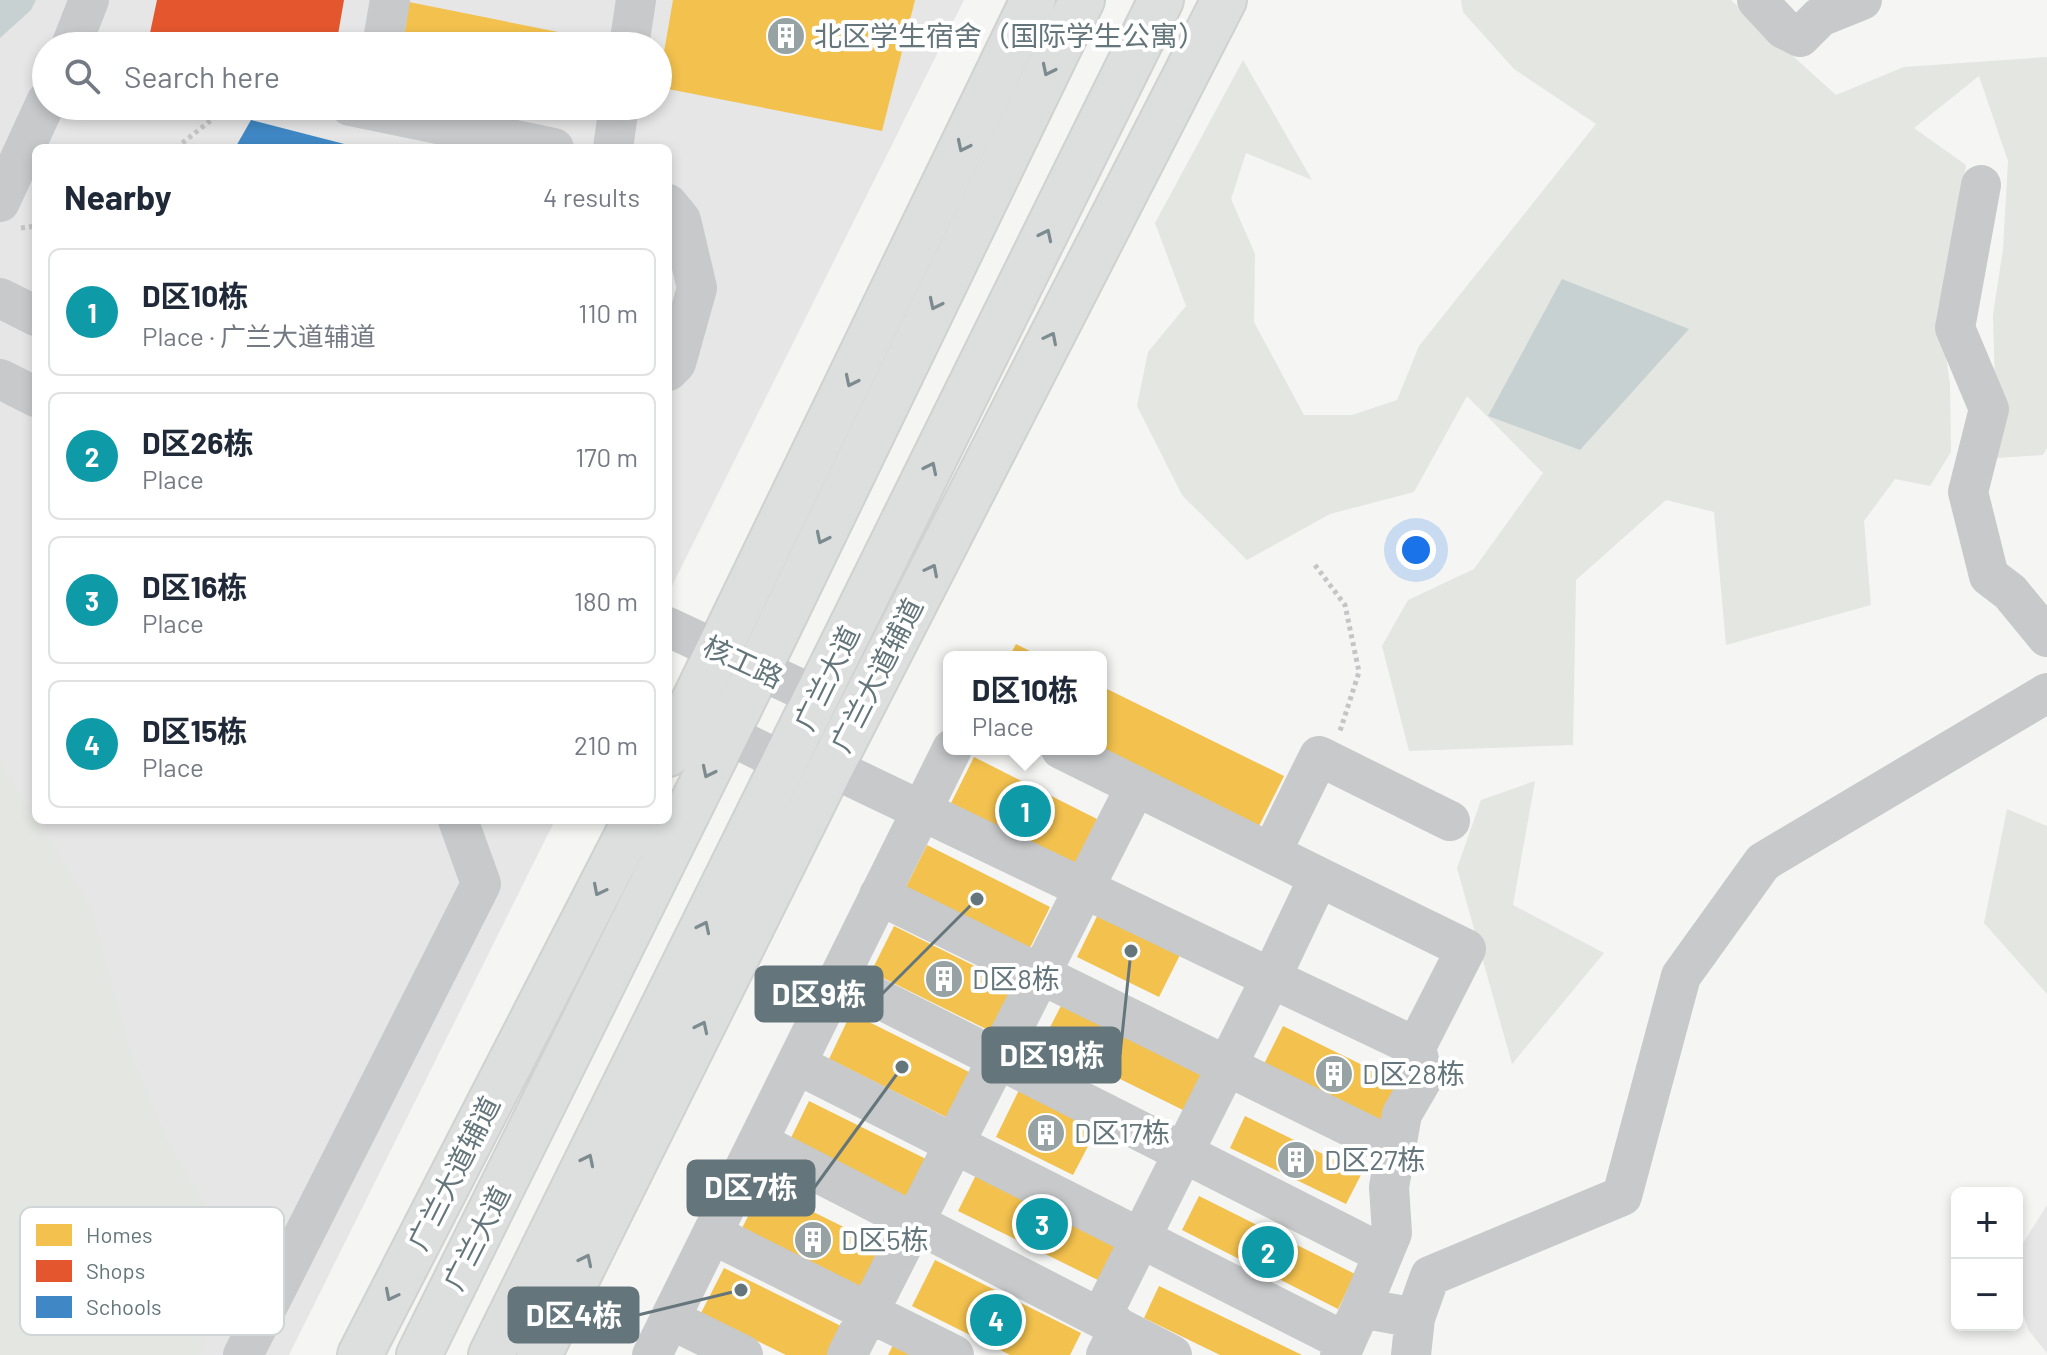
<!DOCTYPE html>
<html lang="en">
<head>
<meta charset="utf-8">
<style>
  body { margin:0; font-family:Barlow,"Noto Sans SC",sans-serif; background:#f2f2f3; color:#1f2937 }
  .controls { position:absolute; right:24px; bottom:24px; display:grid; overflow:hidden; border-radius:12px; box-shadow:0 4px 12px #0003 }
  .controls button { width:72px; height:72px; display:grid; place-items:center; padding:0; border:0; border-bottom:2px solid #e0e1e3; background:#fff; color:#1f2937; font:40px sans-serif }
  .you { position:absolute; left:1416px; top:550px; width:28px; height:28px; margin:-20px; border:6px solid #fff; border-radius:50%; background:#1a73e8; box-shadow:0 0 0 12px #1a73e833 }
  .badge { display:grid; place-items:center; width:52px; height:52px; border-radius:50%; background:#ea580c; color:#fff; font-size:26px; font-weight:700 }
  .pin { position:absolute; translate:-50% -50%; border:4px solid #fff; box-shadow:0 2px 8px #0006 }
  .popup { position:absolute; left:943px; top:651px; width:164px; height:104px; box-sizing:border-box; display:grid; place-content:center; border-radius:12px; background:#fff; filter:drop-shadow(0 2px 6px #0005); font-size:26px; white-space:nowrap; color:#747a83 }
  .popup b { font-size:30px; color:#1f2937 }
  .popup::after { content:''; position:absolute; left:50%; top:100%; margin-left:-16px; border:16px solid transparent; border-top-color:#fff }
  .list { margin:0; padding:0; list-style:none }
  h2 { display:flex; justify-content:space-between; align-items:center; height:104px; margin:0; padding:0 32px; font-size:34px }
  h2 small { font-size:26px; font-weight:400; color:#747a83 }
  .list li { display:grid; grid-template-columns:52px 1fr auto; gap:24px; align-items:center; box-sizing:border-box; height:128px; margin:0 16px 16px; padding:0 16px; border:2px solid #e0e1e3; border-radius:12px }
  .list b { display:block; font-size:30px; white-space:nowrap }
  .list p { margin:0; font-size:26px; white-space:nowrap; color:#747a83 }
  .list em { font-size:26px; font-style:normal; color:#747a83 }
  .icon { flex:none; width:44px; height:44px; fill:none; stroke:currentColor; stroke-width:2; stroke-linecap:round; stroke-linejoin:round }
  .map { position:relative; flex:none; width:2047px; height:1355px; overflow:hidden }
  .search { position:absolute; background:#fff; box-shadow:0 4px 12px #0003; left:32px; top:32px; width:640px; height:88px; display:flex; align-items:center; gap:20px; box-sizing:border-box; padding:0 28px; border-radius:44px; color:#747a83; font-size:30px }
  .panel { position:absolute; background:#fff; box-shadow:0 4px 12px #0003; left:32px; top:144px; width:640px; height:680px; border-radius:12px }
  .map>svg:first-child { display:block }
  .built { fill:#e5e6e5; fill-rule:evenodd }
  .green { fill:#e4e6e1 }
  .water { fill:#c8d1d2 }
  .homes { fill:#f2c14e }
  .shops { fill:#e4572e }
  .schools { fill:#3f88c5 }
  .lines { fill:none; stroke-linecap:round; stroke-linejoin:round }
  .major-casing { stroke:#d0d1d1; stroke-width:48 }
  .path { stroke:#c5c5c6; stroke-width:5; stroke-dasharray:4 4; stroke-linecap:butt }
  .minor { stroke:#c7c9ca; stroke-width:40 }
  .major { stroke:#dddede; stroke-width:44 }
  .oneway { stroke:#7c8b8f }
  .labels { text-anchor:middle; stroke-width:8; stroke-linejoin:round; paint-order:stroke }
  .poi-label { font-size:28px; fill:#64767b; stroke:#fff; text-anchor:start }
  .street-label { font-size:28px; fill:#64767b; stroke:#fff }
  .key { fill:#fff; stroke:#d0d6d7; stroke-width:2 }
  .key-label { font-size:22px; fill:#64767b }
  .leader { fill:none; stroke:#64767b; stroke-width:3 }
  .callout-dot { fill:#64767b; stroke:#fff; stroke-width:3 }
  .callout { fill:#64767b; stroke:#64767b; stroke-width:3 }
  .callout-label { font-size:30px; text-anchor:middle; font-weight:bold; fill:#fff }
</style>
</head>
<body>
<div class="map">
<svg width="2047" height="1355" viewBox="0 0 2047 1355">
  <rect width="100%" height="100%" fill="#f5f5f4"/>
  <path class="built" d="M0 0H964L668 594V148H36V820H555L289 1355H0ZM46 46H658V106H46Z
    M2047 1205V1353L2029 1331 2017 1297V1253Z"/>
  <path class="green" d="M1461 0H1731L1836 95 1904 67 2047 57V448L2043 455 1997 458 1993 315 2003 249 2008 161 1979 76 1914 128 1966 165 1941 323 1950 384 1951 452 1930 486 1895 479 1864 521 1871 605 1726 645 1714 512 1666 500 1576 580 1573 745 1409 751 1382 646 1408 600 1474 569 1543 473 1467 396 1414 492 1330 514 1247 560 1182 495 1137 406 1148 352 1186 306 1155 223 1243 60 1312 180 1246 153 1231 199 1255 254 1254 322 1304 415H1352L1397 400 1419 346 1596 124 1514 69 1463 12Z
    M0 763 90 905 131 1055 168 1142 240 1265 198 1355H0Z
    M1535 781 1513 905 1604 953 1512 1064 1457 868 1481 800Z
    M2007 809 2047 826V994L1984 923Z"/>
  <path class="water" d="M0 0H36L31 10 0 38Z
    M1562 279 1689 329 1580 450 1488 416Z"/>
  <path class="homes" d="M673 0H915L882 131 658 87Z
    M409 2 588 38 586 46H403Z
    M1016 644 1042 657H1009Z
    M1101 686 1284 776 1259 826 1101 748Z
    M974 757 1097 819 1075 864 951 803Z
    M927 845 1050 907 1028 952 904 891Z
    M1103 904 1185 945 1159 997 1077 957Z
    M894 926 1017 987 994 1033 871 972Z
    M1066 996 1212 1067 1189 1113 1043 1041Z
    M851 1013 975 1075 952 1120 829 1059Z
    M1283 1026 1403 1085 1385 1123 1264 1064Z
    M1019 1090 1097 1129 1073 1175 996 1137Z
    M809 1101 932 1162 910 1208 787 1146Z
    M1245 1116 1362 1173 1346 1204 1230 1148Z
    M981 1165 1126 1238 1104 1283 958 1211Z
    M763 1187 886 1248 864 1293 740 1232Z
    M1199 1196 1355 1274 1338 1309 1182 1230Z
    M935 1260 1081 1333 1070 1355H1010L912 1306Z
    M724 1268 847 1329 834 1355H786L701 1313Z
    M1159 1286 1302 1355H1220L1144 1318Z
    M897 1337 933 1355H888Z"/>
  <path class="shops" d="M157 0H344L336 46H221L150 33Z"/>
  <path class="schools" d="M251 120 356 147V148H235Z"/>
  <g class="lines">
    <defs>
      <path id="major" d="M668 754 1033 0
        M360 1355 635 820
        M419 1355 758 670 1082 0
        M491 1355 1161 0
        M539 1355 831 767 1224 0"/>
    </defs>
    <use href="#major" class="major-casing"/>
    <path class="path" d="M176 148 229 106
      M21 228 36 226
      M1315 565 1345 605 1359 672 1340 731"/>
    <path class="minor" d="M1757 0 1784 29 1800 37 1820 17 1862 0
      M71 46 89 0
      M382 46 390 0
      M629 46 636 0
      M350 106 554 148
      M613 148 619 106
      M1981 185 1955 328 1989 409 1968 492 1989 576 2010 592 2047 637
      M0 202 46 102
      M668 204 681 220 697 288 676 363 668 371
      M0 298 36 316
      M0 379 36 397
      M668 627 818 697
      M697 719 785 763
      M1061 749 1319 877 1271 978 1416 1047 1423 1078 1402 1114 1389 1187 1392 1233 1361 1308
      M803 754 1271 978 1104 1311 1119 1329 1106 1355
      M1271 853 1319 756 1450 821
      M1319 877 1466 949 1416 1047
      M879 895 1398 1150
      M838 978 1383 1254
      M796 1064 1346 1342
      M758 1142 1172 1355
      M712 1234 954 1355
      M670 1319 743 1355
      M243 1355 481 884 458 820
      M652 1355 952 749
      M847 1355 1136 786
      M1340 1355 1361 1308 1415 1318 1430 1276 1622 1196 1681 976 1763 862 2047 693
      M1411 1355 1415 1318"/>
    <use href="#major" class="major"/>
  </g>
  <defs><path id="oneway-chevron" d="M-2-3.5L2.5 0L-2 3.5" fill="none" stroke-width="1.6" stroke-linecap="round" stroke-linejoin="round" transform="scale(2)"/></defs>
  <g class="oneway">
    <use href="#oneway-chevron" transform="translate(1048 70) rotate(116)"/>
    <use href="#oneway-chevron" transform="translate(963 146) rotate(116)"/>
    <use href="#oneway-chevron" transform="translate(1046 235) rotate(-64)"/>
    <use href="#oneway-chevron" transform="translate(935 304) rotate(116)"/>
    <use href="#oneway-chevron" transform="translate(1051 338) rotate(-63)"/>
    <use href="#oneway-chevron" transform="translate(851 381) rotate(116)"/>
    <use href="#oneway-chevron" transform="translate(931 468) rotate(-64)"/>
    <use href="#oneway-chevron" transform="translate(822 538) rotate(116)"/>
    <use href="#oneway-chevron" transform="translate(932 570) rotate(-63)"/>
    <use href="#oneway-chevron" transform="translate(708 772) rotate(116)"/>
    <use href="#oneway-chevron" transform="translate(599 890) rotate(117)"/>
    <use href="#oneway-chevron" transform="translate(704 927) rotate(-64)"/>
    <use href="#oneway-chevron" transform="translate(702 1027) rotate(-64)"/>
    <use href="#oneway-chevron" transform="translate(588 1160) rotate(-64)"/>
    <use href="#oneway-chevron" transform="translate(586 1260) rotate(-64)"/>
    <use href="#oneway-chevron" transform="translate(391 1295) rotate(117)"/>
  </g>
  <defs>
    <symbol id="building-disc" viewBox="-11 -11 22 22"><circle r="9.5" fill="#97a2a5" stroke="#fff"/><path d="M-4-6H4V6H1V3H-1V6H-4ZM-2.5-4.3h1.7v1.8h-1.7ZM.8-4.3h1.7v1.8H.8ZM-2.5-1h1.7V.8h-1.7ZM.8-1h1.7V.8H.8Z" fill="#fff"/></symbol>
  </defs>
  <g fill-rule="evenodd">
    <use href="#building-disc" x="764" y="14" width="44" height="44"/>
    <use href="#building-disc" x="922" y="957" width="44" height="44"/>
    <use href="#building-disc" x="1312" y="1052" width="44" height="44"/>
    <use href="#building-disc" x="1024" y="1111" width="44" height="44"/>
    <use href="#building-disc" x="1274" y="1138" width="44" height="44"/>
    <use href="#building-disc" x="791" y="1218" width="44" height="44"/>
  </g>
  <g class="labels">
    <g class="poi-label">
      <text x="814" y="46">北区学生宿舍（国际学生公寓）</text>
      <text x="972" y="989">D区8栋</text>
      <text x="1362" y="1084">D区28栋</text>
      <text x="1074" y="1143">D区17栋</text>
      <text x="1324" y="1170">D区27栋</text>
      <text x="841" y="1250">D区5栋</text>
    </g>
    <g class="street-label">
      <text transform="translate(743 662) rotate(25)" y="10">核工路</text>
      <text transform="translate(877 675) rotate(-63)" y="10">广兰大道辅道</text>
      <text transform="translate(827 678) rotate(-64)" y="10">广兰大道</text>
      <text transform="translate(454 1173) rotate(-63)" y="10">广兰大道辅道</text>
      <text transform="translate(477 1238) rotate(-63)" y="10">广兰大道</text>
    </g>
  </g>
  <rect x="20" y="1207" width="264" height="128" rx="12" class="key"/>
  <rect x="36" y="1224" width="36" height="22" fill="#f2c14e"/>
  <rect x="36" y="1260" width="36" height="22" fill="#e4572e"/>
  <rect x="36" y="1296" width="36" height="22" fill="#3f88c5"/>
  <g class="key-label">
    <text x="86" y="1243">Homes</text>
    <text x="86" y="1279">Shops</text>
    <text x="86" y="1315">Schools</text>
  </g>
  <path class="leader" d="M977 899L882 994M1131 951L1120 1055M902 1067L814 1188M741 1290L638 1315"/>
  <g class="callout-dot">
    <circle cx="977" cy="899" r="8"/>
    <circle cx="1131" cy="951" r="8"/>
    <circle cx="902" cy="1067" r="8"/>
    <circle cx="741" cy="1290" r="8"/>
  </g>
  <g class="callout">
    <rect x="756" y="967" width="126" height="54" rx="8"/>
    <rect x="983" y="1028" width="137" height="54" rx="8"/>
    <rect x="688" y="1161" width="126" height="54" rx="8"/>
    <rect x="509" y="1288" width="129" height="54" rx="8"/>
  </g>
  <g class="callout-label">
    <text x="819" y="1005">D区9栋</text>
    <text x="1052" y="1066">D区19栋</text>
    <text x="751" y="1198">D区7栋</text>
    <text x="574" y="1326">D区4栋</text>
  </g>
</svg>
<div class="controls">
<button>+</button>
<button>−</button>
</div>
<div class="you"></div>
<div class="pin badge" style="left:1025px;top:811px;background:#0f9aa8">1</div>
<div class="popup"><b>D区10栋</b>Place</div>
<div class="pin badge" style="left:1268px;top:1252px;background:#0f9aa8">2</div>
<div class="pin badge" style="left:1042px;top:1224px;background:#0f9aa8">3</div>
<div class="pin badge" style="left:996px;top:1320px;background:#0f9aa8">4</div>
<div class="search"><svg class="icon" aria-label="search" viewBox="0 0 24 24"><circle cx="10" cy="10" r="6"/><path d="M15 15l6 6"/></svg>Search here</div>
<section class="panel">
<h2>Nearby<small>4 results</small></h2>
<ul class="list">
<li><span class="badge" style="background:#0f9aa8">1</span><div><b>D区10栋</b><p>Place · 广兰大道辅道</p></div><em>110 m</em></li>
<li><span class="badge" style="background:#0f9aa8">2</span><div><b>D区26栋</b><p>Place</p></div><em>170 m</em></li>
<li><span class="badge" style="background:#0f9aa8">3</span><div><b>D区16栋</b><p>Place</p></div><em>180 m</em></li>
<li><span class="badge" style="background:#0f9aa8">4</span><div><b>D区15栋</b><p>Place</p></div><em>210 m</em></li>
</ul>
</section>
</div>
</body>
</html>
